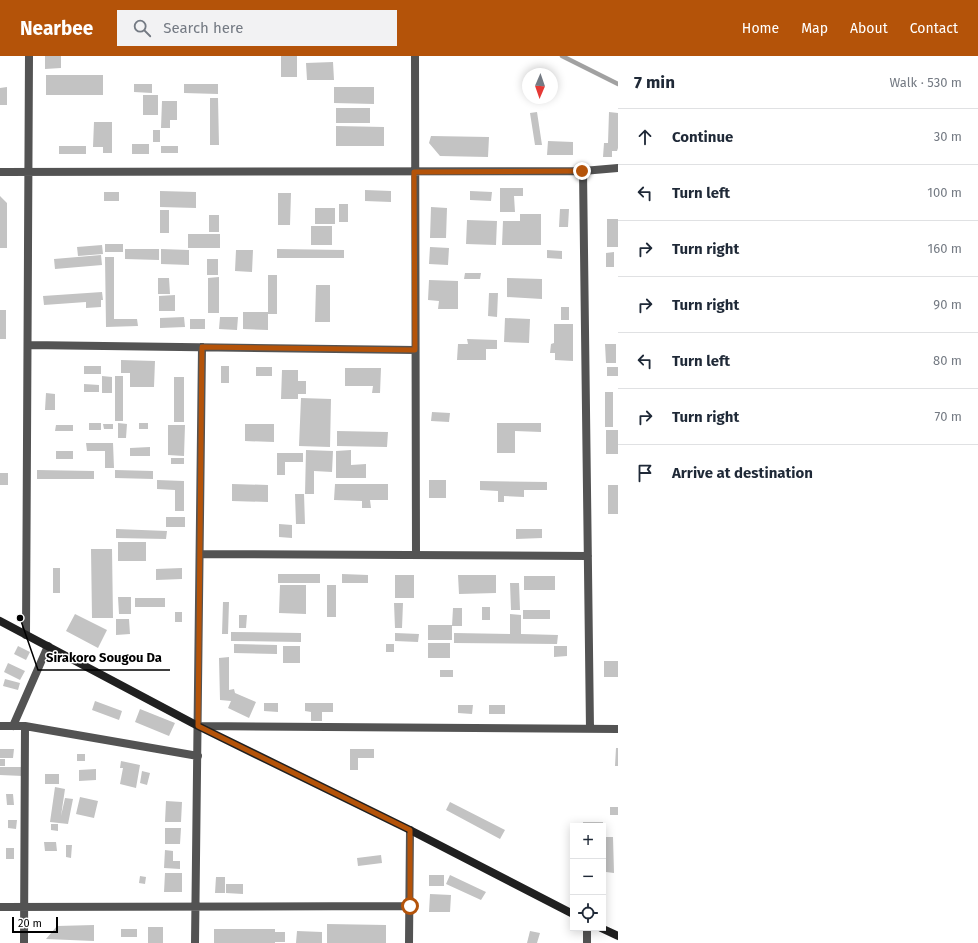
<!DOCTYPE html>
<html lang="en">
<head>
<meta charset="utf-8">
<style>
  body { margin:0; font-family:"Fira Sans",sans-serif; background:#f2f2f3; color:#1f2937 }
  .controls { position:absolute; right:12px; bottom:12px; display:grid; overflow:hidden; border-radius:0px; box-shadow:0 2px 10px #0003 }
  .controls button { width:36px; height:36px; display:grid; place-items:center; padding:0; border:0; border-bottom:1px solid #e0e1e3; background:#fff; color:#1f2937; font:20px sans-serif }
  .compass { position:absolute; left:522px; top:12px; width:36px; height:36px; border-radius:50%; background:#fff; box-shadow:0 2px 10px #0003; rotate:182deg }
  .scale { position:absolute; left:12px; bottom:10px; width:46px; box-sizing:border-box; padding-left:4px; border:2px solid #000; border-top:0; font-size:11px; line-height:14px; white-space:nowrap; color:#000; -webkit-text-stroke:3px #fff; paint-order:stroke }
  .stop { position:absolute; width:12px; height:12px; margin:-9px; border:3px solid #b45309; border-radius:50%; background:#fff }
  .stop.end { background:#b45309; border-color:#fff; box-shadow:0 1px 4px #0008 }
  .list { margin:0; padding:0; list-style:none }
  h2 { display:flex; justify-content:space-between; align-items:center; height:52px; margin:0; padding:0 16px; font-size:17px }
  h2 small { font-size:13px; font-weight:400; color:#747a83 }
  .list li { display:grid; grid-template-columns:26px 1fr auto; gap:12px; align-items:center; box-sizing:border-box; height:56px; padding:0 16px; border-top:1px solid #e0e1e3 }
  .list b { display:block; font-size:15px; white-space:nowrap }
  .list em { font-size:13px; font-style:normal; color:#747a83 }
  .icon { flex:none; width:22px; height:22px; fill:none; stroke:currentColor; stroke-width:2; stroke-linecap:round; stroke-linejoin:round }
  .map { position:relative; flex:none; width:618px; height:887px; overflow:hidden }
  header { display:flex; align-items:center; gap:24px; box-sizing:border-box; height:56px; padding:0 20px; background:#b45309; color:#fff }
  header strong { font-size:19px }
  nav { display:flex; gap:22px; margin-inline-start:auto; font-size:14px }
  .search { width:280px; height:36px; background:#f2f2f3; display:flex; align-items:center; gap:10px; box-sizing:border-box; padding:0 14px; border-radius:0px; color:#747a83; font-size:15px }
  main { display:flex }
  aside { flex:1; background:#fff }
  .map>svg:first-child { display:block }
  .lines { fill:none; stroke-linecap:round; stroke-linejoin:round }
  .stream { stroke:#a1a1a1; stroke-width:4.5 }
  .building { fill:#c3c3c3 }
  .street { stroke:#535353; stroke-width:8 }
  .secondary { stroke:#202020; stroke-width:8 }
  .route { stroke:#b45309; stroke-width:5 }
  .leader { fill:none; stroke:#000; stroke-width:1.5 }
  .callout-dot { fill:#000; stroke:#fff; stroke-width:1.5 }
  .callout-label { font-size:13px; text-anchor:middle; font-weight:bold; fill:#000; stroke:#fff; stroke-width:3; stroke-linejoin:round; paint-order:stroke }
</style>
</head>
<body>
<header>
<strong>Nearbee</strong>
<div class="search"><svg class="icon" aria-label="search" viewBox="0 0 24 24"><circle cx="10" cy="10" r="6"/><path d="M15 15l6 6"/></svg>Search here</div>
<nav><a>Home</a><a>Map</a><a>About</a><a>Contact</a></nav>
</header>
<main>
<div class="map">
<svg width="618" height="887" viewBox="0 0 618 887">
  <rect width="100%" height="100%" fill="#fff"/>
  <g class="lines">
    <path class="stream" d="M562 0 618 28"/>
  </g>
  <path class="building" d="M45 0H61V12L45 13Z
    M281 0H297V21H281Z
    M333 6 334 24H307L306 7Z
    M46 19H103V39H46Z
    M134 28H152V37L134 36Z
    M184 28H218V38L184 37Z
    M7 31V49H0V32Z
    M334 31H374V48L334 47Z
    M143 39H158V59H143Z
    M210 42H218L219 89H210Z
    M162 45H177V64H170V72H161Z
    M336 52H370V67H336Z
    M537 56 542 89H535L530 57Z
    M609 56 618 57V92L617 95H612V101H603L604 87H608Z
    M94 66H112V97H103V91H93Z
    M336 70 384 71V90H336Z
    M153 74H160V86H153Z
    M431 80 489 81 488 101 440 100 429 87Z
    M548 85 573 86V99H547Z
    M132 88H149V98H132Z
    M59 90H86V98H59Z
    M161 90H178V97H161Z
    M500 132H523V140H514L515 156H500Z
    M365 134 391 135V146L365 145Z
    M160 135 196 136V152L160 151Z
    M470 135 492 136 491 145 470 144Z
    M104 136H119V145H104Z
    M278 137H291L290 169H278Z
    M0 140 7 147V192H0Z
    M339 148H348V166H339Z
    M431 151 447 152 446 182H430Z
    M315 152H335V168H315Z
    M560 153H569L568 171H559Z
    M160 154H169V177H160Z
    M520 158H541V189H502L503 165H520Z
    M209 159H219V176H209Z
    M607 163H618V191H607Z
    M467 164 497 165 496 189 466 188Z
    M311 170H332V189H311Z
    M188 178H220V192H188Z
    M105 188H123V196H105Z
    M102 189 103 198 78 200 77 191Z
    M430 191 449 192 448 209 429 208Z
    M125 193H159V204L125 203Z
    M161 193 189 194V209L161 208Z
    M277 193 344 194V202H277Z
    M236 194H253L252 216 235 215Z
    M547 194 562 195V203L547 202Z
    M614 196V211H606V197Z
    M101 199 102 209 55 213 54 203Z
    M105 201H114V263H137L138 270 106 271Z
    M207 203H218V219H207Z
    M465 217H481L480 223H464Z
    M268 219H277V258H268V274L243 273V256H268Z
    M219 221V257H208V222Z
    M158 222H169L170 238H158Z
    M507 222 542 223V243L507 241Z
    M429 224 458 225V253H438L439 245 428 244Z
    M316 229H330V266H315Z
    M102 236 103 244H101V251L86 252V246L44 249 43 240Z
    M489 237H498L497 261 488 260Z
    M175 239V255H159V240Z
    M561 251H569V264H561Z
    M0 254H6V283H0Z
    M184 261 185 271 160 272V262Z
    M220 261H238L237 274 219 273Z
    M505 262 530 263 529 287 504 286Z
    M190 263H205V273H190Z
    M554 268H573V305L555 304V297H550L551 288 554 287Z
    M467 283 497 284V293H486V304H457L458 288H468Z
    M605 288H616V307H606Z
    M121 304 155 305 154 331H130V317H121Z
    M84 310H101V318H84Z
    M221 310H229V327H221Z
    M256 311H272V320H256Z
    M607 311H618V320H607Z
    M345 312H381L380 337H372L373 330H345Z
    M282 314H298V325H306V338H298V343H281Z
    M102 320 112 321V337H102Z
    M115 320H123V365H115Z
    M174 321H184V366H174Z
    M84 328 99 329V336H84Z
    M605 336H613V371H605Z
    M46 337 55 338V354H45Z
    M301 342 331 343 330 391 299 390Z
    M432 356 450 357 449 366 431 365Z
    M89 367H101V374H89Z
    M118 367 127 368 126 382H118Z
    M139 367H148V373H139Z
    M497 367H541V376L515 375V397H497Z
    M103 368H113V373H104Z
    M245 368H274V386L245 385Z
    M56 369H73V375H55Z
    M168 369H185L184 400 168 399Z
    M606 374H618V398H606Z
    M337 375 388 376 387 391 337 390Z
    M86 387H113L114 412H105V395H87Z
    M150 391V400H130V392Z
    M306 394 333 395 332 416 314 415V438H305Z
    M351 394V409L366 408V422H336V395Z
    M56 395H73V403H56Z
    M277 397H303V406H285V419H277Z
    M171 402H184V408H171Z
    M37 414 94 415V423H37Z
    M115 414 153 415V423L115 422Z
    M0 417H8V429H0Z
    M157 424 184 425V455H175V434L157 433Z
    M429 424H446V442H429Z
    M480 425 547 426V434H524V441L504 440V446H498V435L480 434Z
    M232 428 268 429V446L232 445Z
    M335 428H388V444H370L371 452H362V445L334 444Z
    M608 429H618V458H608Z
    M295 438H304L305 468H296Z
    M166 461H185V471H166Z
    M279 468 292 469V482L279 481Z
    M116 473 167 475 166 483 116 482Z
    M516 473H542V482L516 483Z
    M118 486H146V505H118Z
    M91 493H112L113 562H92Z
    M53 512H60V537H53Z
    M182 512V523L156 524V513Z
    M278 518H320V527H278Z
    M342 518 368 519V527H342Z
    M395 519H414V542H395Z
    M458 519H496V537L459 538Z
    M524 520H555V534H524Z
    M510 527H519L520 554H511Z
    M280 529H306V558L279 557Z
    M327 529H336V561H327Z
    M118 541H131V558H119Z
    M135 542H165V551H135Z
    M223 546H229L228 578H222Z
    M394 547H403L402 572H395Z
    M482 551H490V564H482Z
    M453 552H462V570H452Z
    M523 554H550V563H523Z
    M175 556H182V566H175Z
    M75 558 107 574 98 592 66 575Z
    M510 558 521 559V578L558 579 557 588 454 587V577L510 578Z
    M239 559H247L246 572H239Z
    M116 563H129L130 578 116 579Z
    M428 569H452V584H428Z
    M231 576 301 577V586L231 585Z
    M395 577 419 578 418 586 395 585Z
    M428 587H450V602H428Z
    M234 588 277 589V598L234 597Z
    M386 588H394V596H386Z
    M18 590 30 596 26 604 14 598Z
    M283 590H300V607H283Z
    M554 590H567V600L554 601Z
    M229 601V634L234 633 235 637 256 646 249 662 228 652 231 645 220 644 219 602Z
    M604 605H618V621H604Z
    M8 607 25 615 20 624 4 616Z
    M440 614H453V621H440Z
    M5 623 20 627 18 634 3 630Z
    M95 645 122 655 119 664 92 654Z
    M264 647H278V656L264 655Z
    M305 647H333V656H322V665H311V656L305 655Z
    M458 649H473L472 658 458 657Z
    M489 649H505V658H489Z
    M140 653 175 667 169 680 135 666Z
    M616 692H618V710H615Z
    M0 693H14L13 702H0Z
    M350 693H374V702H358V714H350Z
    M77 698H85V705H77Z
    M0 703H5V710H0Z
    M121 705 140 709 136 732 120 728 123 712H120Z
    M0 711H23V720L0 719Z
    M96 713V724L79 725V714Z
    M142 715 150 717 147 729 140 727Z
    M45 718H59V728H45Z
    M55 731 65 733 61 760 65 742 73 743 68 768 50 766Z
    M6 738H13L14 749H7Z
    M80 741 98 745 94 762 76 758Z
    M166 745 182 746 181 766H165Z
    M450 746 505 774 500 783 446 754Z
    M610 751H618V759H610Z
    M8 764H17L16 773 8 772Z
    M583 766H603V770H583Z
    M51 768H58V775L51 774Z
    M165 772H181L180 788H165Z
    M606 781H613L614 817 606 816Z
    M44 786H56L57 795H45Z
    M66 789H72L71 802 66 801Z
    M6 792H14V803H6Z
    M165 794 173 795V805H180V813L164 812Z
    M381 799 382 807 358 810 357 802Z
    M165 817H182V836H164Z
    M429 819H444V830H429Z
    M450 819 486 836 481 844 446 828Z
    M140 820 146 821 145 828 139 827Z
    M216 821H225V837H215Z
    M226 828H243V838L226 837Z
    M430 838 451 839 450 856H429Z
    M327 868 386 869V887H327Z
    M94 869V885L46 883 57 870Z
    M148 871H163V887H148Z
    M121 873H137V881H121Z
    M214 873H275V876H285V886H275V887H214Z
    M297 875 322 876V887H296Z
    M530 875 540 877 537 887H527Z"/>
  <g class="lines">
    <path class="street" d="M415 0 416 499
      M583 115 590 673
      M0 116 583 115 618 112
      M28 289 415 294
      M200 498 588 500
      M26 579 29 0
      M0 670H25L198 700
      M13 670 48 590
      M198 670 618 673
      M0 851 410 850
      M24 887 25 670
      M195 887 202 291
      M409 887 410 774
      M587 887V872"/>
    <path class="secondary" d="M0 565 198 670 410 774 573 858
      M601 872 618 880"/>
  </g>
  <g class="lines">
    <path class="route" d="M410 850V774L198 670 202 291 415 294 414 116 582 115"/>
  </g>
  <path class="leader" d="M20 562L38 614H170"/>
  <circle class="callout-dot" cx="20" cy="562" r="4"/>
  <g class="callout-label">
    <text x="104" y="606">Sirakoro Sougou Da</text>
  </g>
</svg>
<div class="controls">
<button>+</button>
<button>−</button>
<button><svg class="icon" aria-label="locate" viewBox="0 0 24 24"><circle cx="12" cy="12" r="6"/><path d="M12 2v4M12 18v4M2 12h4M18 12h4"/></svg></button>
</div>
<svg class="compass" viewBox="-18 -18 36 36"><path d="M0-13l5 13h-10z" fill="#e53935"/><path d="M0 13l5-13h-10z" fill="#747a83"/></svg>
<div class="scale">20 m</div>
<div class="stop" style="left:410px;top:850px"></div>
<div class="stop end" style="left:582px;top:115px"></div>
</div>
<aside>
<h2>7 min<small>Walk · 530 m</small></h2>
<ul class="list">
<li><svg class="icon" aria-label="ahead" viewBox="0 0 24 24"><path d="M12 20V5M6 11l6-6 6 6"/></svg><div><b>Continue</b></div><em>30 m</em></li>
<li><svg class="icon" aria-label="left" viewBox="0 0 24 24"><path d="M17 20v-9H6M10 6l-5 5 5 5"/></svg><div><b>Turn left</b></div><em>100 m</em></li>
<li><svg class="icon" aria-label="right" viewBox="0 0 24 24"><path d="M7 20v-9h11M14 6l5 5-5 5"/></svg><div><b>Turn right</b></div><em>160 m</em></li>
<li><svg class="icon" aria-label="right" viewBox="0 0 24 24"><path d="M7 20v-9h11M14 6l5 5-5 5"/></svg><div><b>Turn right</b></div><em>90 m</em></li>
<li><svg class="icon" aria-label="left" viewBox="0 0 24 24"><path d="M17 20v-9H6M10 6l-5 5 5 5"/></svg><div><b>Turn left</b></div><em>80 m</em></li>
<li><svg class="icon" aria-label="right" viewBox="0 0 24 24"><path d="M7 20v-9h11M14 6l5 5-5 5"/></svg><div><b>Turn right</b></div><em>70 m</em></li>
<li><svg class="icon" aria-label="arrive" viewBox="0 0 24 24"><path d="M6 21V4h12l-3 4 3 4H6"/></svg><div><b>Arrive at destination</b></div></li>
</ul>
</aside>
</main>
</body>
</html>
